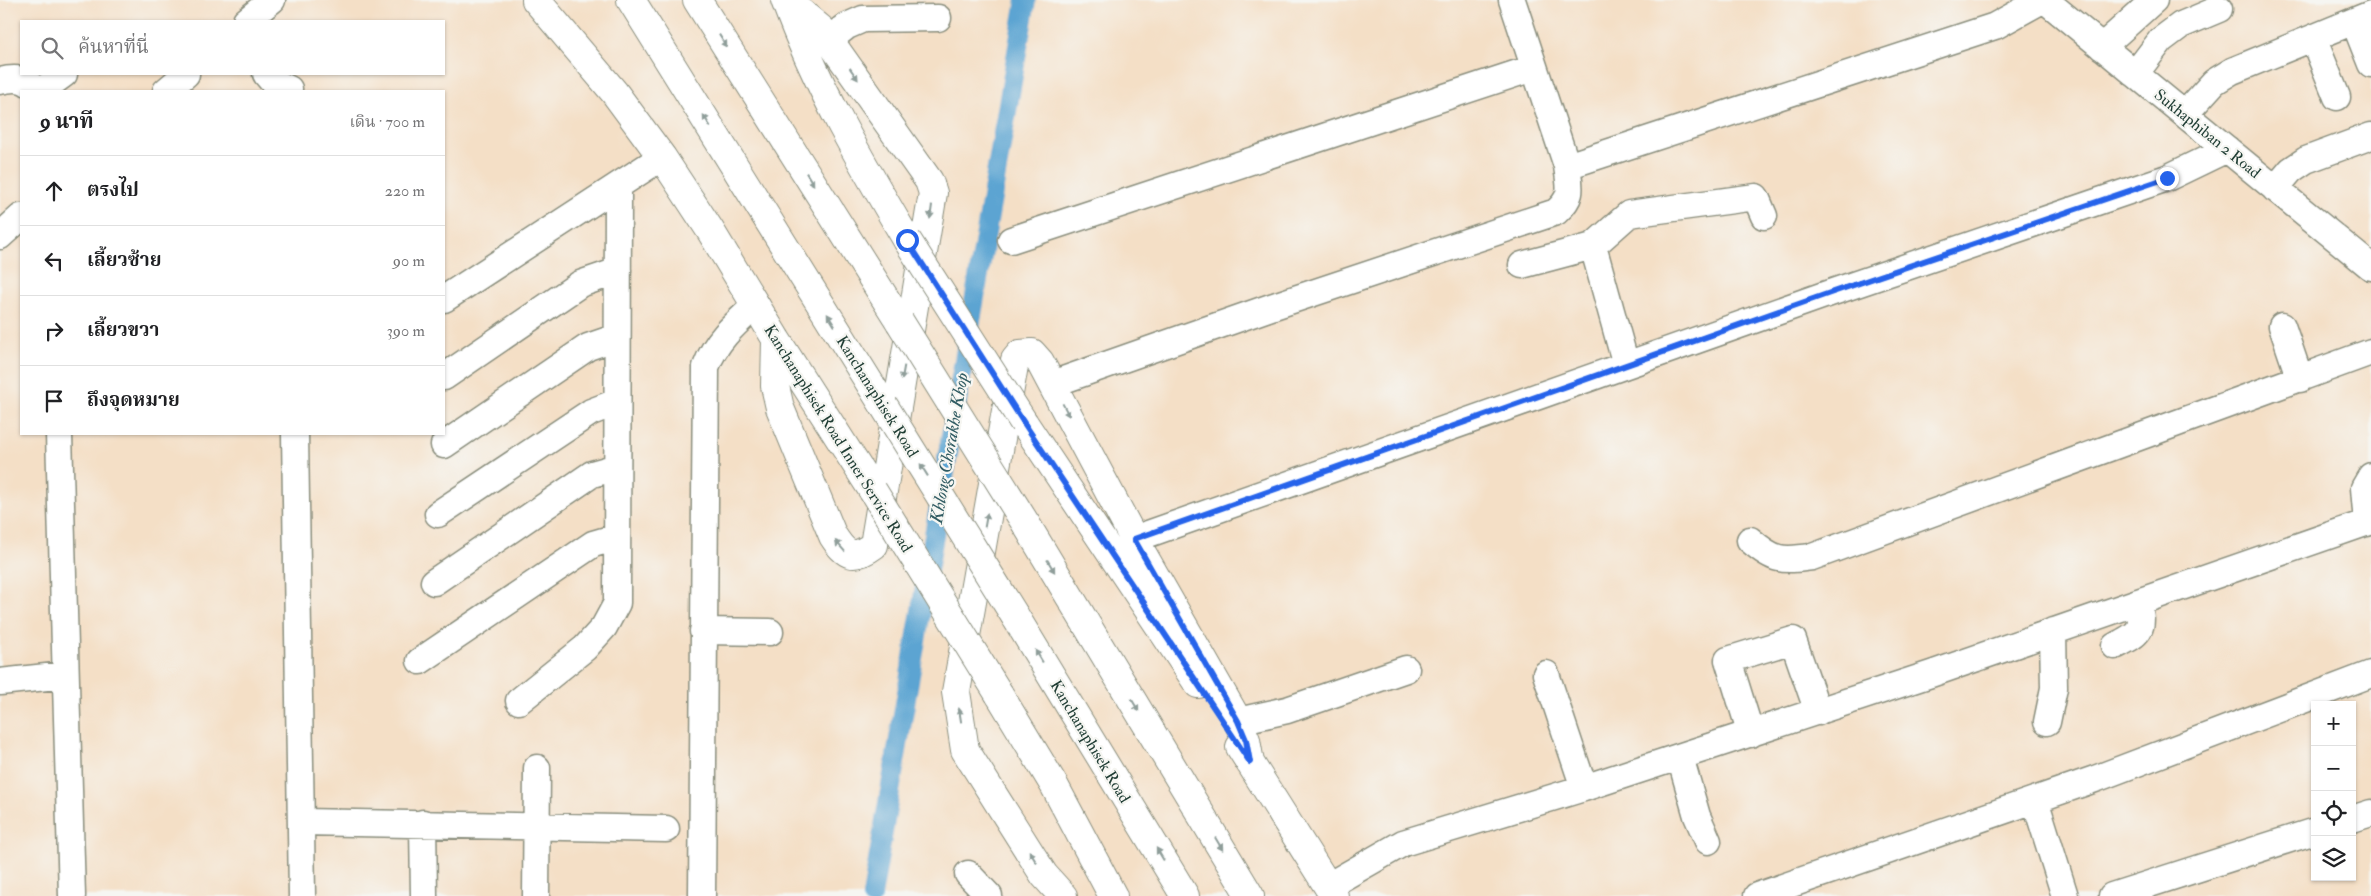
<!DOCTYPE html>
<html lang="th">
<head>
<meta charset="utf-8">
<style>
  body { margin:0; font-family:"IM FELL Double Pica","Noto Serif Thai",serif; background:#f6f6f6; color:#202124 }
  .controls { position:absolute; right:15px; bottom:15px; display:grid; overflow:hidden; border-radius:0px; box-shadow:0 1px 4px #0004 }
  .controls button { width:45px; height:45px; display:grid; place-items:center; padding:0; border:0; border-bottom:1px solid #e0e0e0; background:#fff; color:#202124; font:25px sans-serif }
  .stop { position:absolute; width:15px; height:15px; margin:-11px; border:4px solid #2563eb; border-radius:50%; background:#fff }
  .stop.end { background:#2563eb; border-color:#fff; box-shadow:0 1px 5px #0008 }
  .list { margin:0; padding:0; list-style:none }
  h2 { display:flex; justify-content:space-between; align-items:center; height:65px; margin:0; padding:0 20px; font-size:21px }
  h2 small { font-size:16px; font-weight:400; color:#757577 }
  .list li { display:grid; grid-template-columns:32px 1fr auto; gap:15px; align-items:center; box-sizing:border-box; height:70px; padding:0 20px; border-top:1px solid #e0e0e0 }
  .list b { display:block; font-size:19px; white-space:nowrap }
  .list em { font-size:16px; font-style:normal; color:#757577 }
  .icon { flex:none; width:28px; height:28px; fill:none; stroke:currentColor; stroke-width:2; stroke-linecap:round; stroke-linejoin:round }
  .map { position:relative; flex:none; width:2371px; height:896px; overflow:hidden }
  .search { position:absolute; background:#fff; box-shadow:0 1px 4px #0004; left:20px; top:20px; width:425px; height:55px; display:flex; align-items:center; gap:12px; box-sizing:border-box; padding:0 18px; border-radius:0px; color:#757577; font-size:19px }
  .panel { position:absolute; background:#fff; box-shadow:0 1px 4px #0004; left:20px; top:90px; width:425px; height:345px; border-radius:0px }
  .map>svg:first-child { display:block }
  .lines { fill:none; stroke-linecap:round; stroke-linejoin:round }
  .canal { stroke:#5ba4d2; stroke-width:20 }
  .minor-casing { stroke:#8a8e7d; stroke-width:29 }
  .major-casing { stroke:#8a8e7d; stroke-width:30 }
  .highway-casing { stroke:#8a8e7d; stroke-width:30 }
  .minor { stroke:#fff; stroke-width:26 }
  .major { stroke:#fff; stroke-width:28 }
  .highway { stroke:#fff; stroke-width:28 }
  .major-bridge-casing { stroke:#8a8e7d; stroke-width:30; stroke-linecap:butt }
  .highway-bridge-casing { stroke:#8a8e7d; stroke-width:30; stroke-linecap:butt }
  .major-bridge { stroke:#fff; stroke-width:28 }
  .highway-bridge { stroke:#fff; stroke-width:28 }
  .oneway { fill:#8f9e9a }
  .route { stroke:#2563eb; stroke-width:6 }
  .labels { text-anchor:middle; stroke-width:4.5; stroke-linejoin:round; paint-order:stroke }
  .street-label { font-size:16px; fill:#1f3d34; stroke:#f6f6f2 }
  .water-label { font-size:18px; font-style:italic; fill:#315c63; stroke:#f6f6f2 }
</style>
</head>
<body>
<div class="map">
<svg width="2371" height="896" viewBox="0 0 2371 896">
  <rect width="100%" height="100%" fill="#f6f6f2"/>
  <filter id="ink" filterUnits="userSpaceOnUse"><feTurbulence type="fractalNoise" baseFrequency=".02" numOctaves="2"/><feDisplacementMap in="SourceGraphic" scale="10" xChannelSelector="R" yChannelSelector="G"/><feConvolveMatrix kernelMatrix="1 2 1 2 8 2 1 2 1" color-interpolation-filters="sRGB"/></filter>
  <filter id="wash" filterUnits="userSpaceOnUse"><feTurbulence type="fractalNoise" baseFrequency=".0096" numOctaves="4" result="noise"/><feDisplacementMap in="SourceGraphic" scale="20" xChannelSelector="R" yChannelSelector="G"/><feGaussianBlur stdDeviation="1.12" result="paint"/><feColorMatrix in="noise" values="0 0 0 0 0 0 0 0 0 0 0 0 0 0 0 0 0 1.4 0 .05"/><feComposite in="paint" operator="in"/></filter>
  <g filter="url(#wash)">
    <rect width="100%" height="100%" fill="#f4dfc6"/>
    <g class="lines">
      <path class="canal" d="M872 896 1026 0"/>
    </g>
  </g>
  <g filter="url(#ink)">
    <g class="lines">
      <defs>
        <path id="minor" d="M2045 0 2371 267
          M246 21 272 0
          M2354 21 2371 64
          M2313 38 2337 97
          M829 40 847 26 863 19 938 18
          M2102 47 2154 0
          M266 74 272 81 289 89
          M2135 74 2161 40 2181 25 2219 9
          M0 81C16 77 26 78 37 91
          M41 91 64 74
          M166 91 186 74
          M2185 114 2214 82 2232 71 2371 14
          M1567 166 1995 26 2042 0
          M2275 189 2291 170 2306 160 2371 136
          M0 236 21 217
          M1011 240 1533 68
          M1593 246 1626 365
          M1522 265 1593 246 1629 214 1756 197 1764 216
          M444 299 662 157
          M2282 326 2300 379
          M444 377 580 284 618 271
          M1052 384 1271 307 1556 212C1574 196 1570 188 1567 166L1512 0
          M59 434 72 896
          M295 434 302 896
          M444 445 588 347 617 337
          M438 514 591 412 617 402
          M2367 523 2364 488 2371 476
          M1134 539 1830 293 2167 178 2227 149
          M1750 540C1774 561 1781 561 1812 557L2371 352
          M434 582 592 474 617 467
          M703 631 770 632
          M2115 646C2140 633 2145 631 2138 602
          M420 661 593 544 617 537
          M1546 674 1584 788
          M0 682 65 675
          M519 701 585 648 604 627 617 603 618 186
          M1238 721 1287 710 1406 669
          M2047 722 2054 688 2053 631
          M1751 734 1728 660 1793 640 1818 712
          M1680 757 1697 816 1708 841
          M2035 800 2065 896
          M2352 819 2371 813
          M302 822 666 829
          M423 823 424 896
          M968 874 989 896
          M1328 886 1403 843 1584 788 1931 674 2371 521
          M536 896 537 768
          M702 896 706 367C716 340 735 324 756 305
          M1757 896 2095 779 2371 674
          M2112 896 2315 831"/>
        <path id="major" d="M536 0 614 92 662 157 710 230 776 339 873 491
          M785 0C816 85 861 162 907 240
          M776 339 775 386 780 408 833 536C846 556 854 560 874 545L933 193 929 181 822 30 786 0
          M1024 423 1198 684
          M999 694 1054 785 1113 896
          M1240 747 1334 896
          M1063 896 1044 875 965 750 956 692 1015 360 1020 354 1032 353 1040 362 1134 539 1238 721 1246 740 1250 763"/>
        <path id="highway" d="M631 0 884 406
          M697 0 900 322
          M1026 524 1250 896
          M1015 616 1185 896"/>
      </defs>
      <use href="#minor" class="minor-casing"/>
      <use href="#major" class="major-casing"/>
      <use href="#highway" class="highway-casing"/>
      <use href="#minor" class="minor"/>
      <use href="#major" class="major"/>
      <use href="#highway" class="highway"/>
      <defs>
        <path id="major-bridge" d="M907 240 1024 423
          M873 491 999 694"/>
        <path id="highway-bridge" d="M900 322 1026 524
          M884 406 1015 616"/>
      </defs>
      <use href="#major-bridge" class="major-bridge-casing"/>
      <use href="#highway-bridge" class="highway-bridge-casing"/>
      <use href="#major-bridge" class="major-bridge"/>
      <use href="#highway-bridge" class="highway-bridge"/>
    </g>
    <defs><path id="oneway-solid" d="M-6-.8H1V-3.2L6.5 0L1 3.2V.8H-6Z" transform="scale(1.25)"/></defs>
    <g class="oneway">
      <use href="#oneway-solid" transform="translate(723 41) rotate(58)"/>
      <use href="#oneway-solid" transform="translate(854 74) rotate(55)"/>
      <use href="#oneway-solid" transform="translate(707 121) rotate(-122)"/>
      <use href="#oneway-solid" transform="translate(810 179) rotate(58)"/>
      <use href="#oneway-solid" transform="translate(931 212) rotate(98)"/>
      <use href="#oneway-solid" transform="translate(831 320) rotate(-122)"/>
      <use href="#oneway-solid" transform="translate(903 373) rotate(100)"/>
      <use href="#oneway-solid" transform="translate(1066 410) rotate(62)"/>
      <use href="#oneway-solid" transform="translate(924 470) rotate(-122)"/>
      <use href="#oneway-solid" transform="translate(986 520) rotate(-80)"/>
      <use href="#oneway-solid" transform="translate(840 546) rotate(-131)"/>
      <use href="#oneway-solid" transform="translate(1051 566) rotate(59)"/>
      <use href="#oneway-solid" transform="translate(1039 656) rotate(-121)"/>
      <use href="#oneway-solid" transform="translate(1135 705) rotate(59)"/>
      <use href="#oneway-solid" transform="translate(960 715) rotate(-99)"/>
      <use href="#oneway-solid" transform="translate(1219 844) rotate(59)"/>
      <use href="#oneway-solid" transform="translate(1160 854) rotate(-121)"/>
      <use href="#oneway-solid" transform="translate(1033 857) rotate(-122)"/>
    </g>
  </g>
  <g class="lines" filter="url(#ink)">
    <path class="route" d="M907 240 1024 423 1250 762 1246 740 1238 721 1134 539 1830 293 2167 178"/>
  </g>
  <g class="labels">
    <g class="street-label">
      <text transform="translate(2208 133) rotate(39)" y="6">Sukhaphiban 2 Road</text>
      <text transform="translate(878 396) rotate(58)" y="6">Kanchanaphisek Road</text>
      <text transform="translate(839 438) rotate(58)" y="6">Kanchanaphisek Road Inner Service Road</text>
      <text transform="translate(1091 741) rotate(59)" y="6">Kanchanaphisek Road</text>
    </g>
    <g class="water-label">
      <text transform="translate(949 448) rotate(-80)" y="6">Khlong Chorakhe Khop</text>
    </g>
  </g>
</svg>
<div class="controls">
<button>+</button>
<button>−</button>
<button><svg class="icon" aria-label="locate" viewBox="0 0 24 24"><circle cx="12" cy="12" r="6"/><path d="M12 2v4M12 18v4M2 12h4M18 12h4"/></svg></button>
<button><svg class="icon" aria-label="layers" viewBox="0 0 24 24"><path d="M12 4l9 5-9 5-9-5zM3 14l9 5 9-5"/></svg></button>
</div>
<div class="stop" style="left:907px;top:240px"></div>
<div class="stop end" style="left:2167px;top:178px"></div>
<div class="search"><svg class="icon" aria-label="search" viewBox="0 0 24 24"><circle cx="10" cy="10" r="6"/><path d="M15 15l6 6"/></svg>ค้นหาที่นี่</div>
<section class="panel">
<h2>9 นาที<small>เดิน · 700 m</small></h2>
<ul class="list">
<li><svg class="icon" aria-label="ahead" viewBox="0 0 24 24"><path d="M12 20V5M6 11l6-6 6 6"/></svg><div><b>ตรงไป</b></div><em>220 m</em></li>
<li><svg class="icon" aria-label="left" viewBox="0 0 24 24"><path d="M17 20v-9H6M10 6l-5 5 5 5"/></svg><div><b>เลี้ยวซ้าย</b></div><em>90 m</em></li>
<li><svg class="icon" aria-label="right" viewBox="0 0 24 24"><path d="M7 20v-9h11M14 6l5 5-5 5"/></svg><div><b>เลี้ยวขวา</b></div><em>390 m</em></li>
<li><svg class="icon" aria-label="arrive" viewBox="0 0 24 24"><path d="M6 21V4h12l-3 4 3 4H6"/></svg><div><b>ถึงจุดหมาย</b></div></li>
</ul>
</section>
</div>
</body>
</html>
